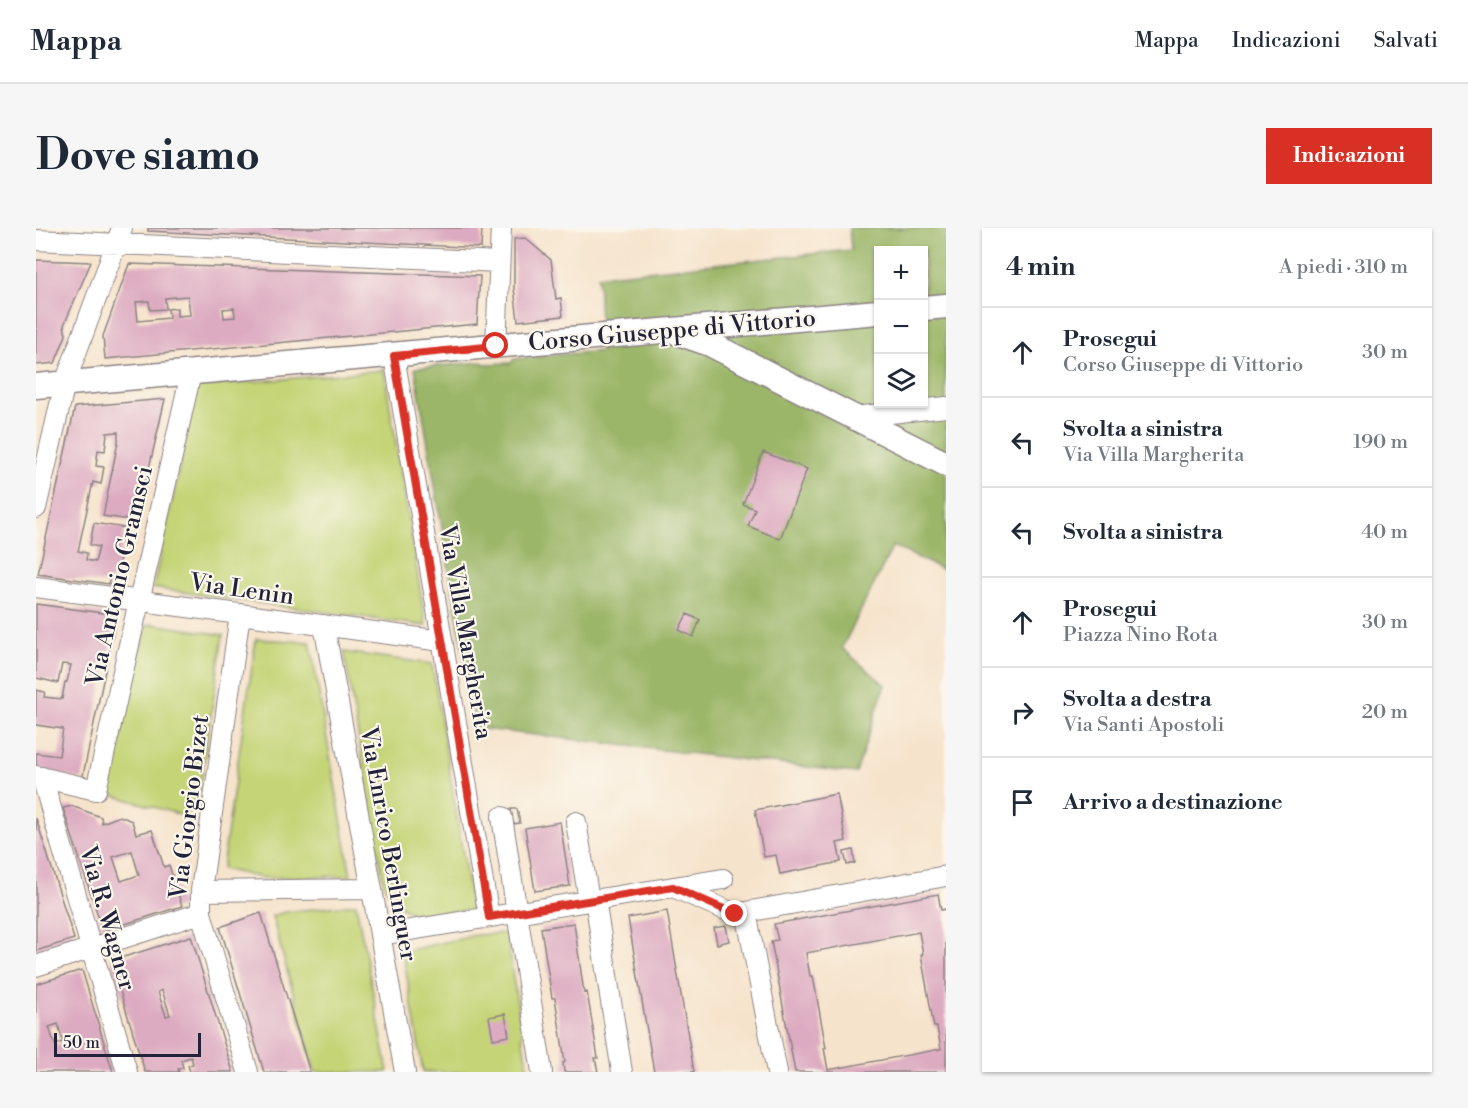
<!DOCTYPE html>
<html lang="it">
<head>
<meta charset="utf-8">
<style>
  body { margin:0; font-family:"Libre Bodoni",serif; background:#f6f6f7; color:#1f2937 }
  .controls { position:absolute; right:18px; top:18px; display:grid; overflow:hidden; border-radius:0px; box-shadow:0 2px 4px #0004 }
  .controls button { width:54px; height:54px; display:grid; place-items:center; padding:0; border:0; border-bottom:2px solid #e0e1e3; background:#fff; color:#1f2937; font:30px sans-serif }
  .scale { position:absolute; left:18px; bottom:15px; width:147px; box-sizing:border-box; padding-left:6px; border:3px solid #22223b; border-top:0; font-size:16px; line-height:21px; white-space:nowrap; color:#22223b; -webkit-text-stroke:4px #fbf7ec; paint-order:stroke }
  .stop { position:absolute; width:18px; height:18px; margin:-14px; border:4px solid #d93025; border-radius:50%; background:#fff }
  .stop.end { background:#d93025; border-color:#fff; box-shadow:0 2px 6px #0008 }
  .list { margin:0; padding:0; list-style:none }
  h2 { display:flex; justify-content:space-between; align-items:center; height:78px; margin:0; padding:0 24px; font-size:26px }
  h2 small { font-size:20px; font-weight:400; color:#747a83 }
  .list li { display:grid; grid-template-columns:39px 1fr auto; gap:18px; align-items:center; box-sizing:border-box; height:90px; padding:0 24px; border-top:2px solid #e0e1e3 }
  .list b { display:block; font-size:22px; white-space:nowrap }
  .list p { margin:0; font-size:20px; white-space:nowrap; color:#747a83 }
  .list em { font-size:20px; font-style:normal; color:#747a83 }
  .icon { flex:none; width:33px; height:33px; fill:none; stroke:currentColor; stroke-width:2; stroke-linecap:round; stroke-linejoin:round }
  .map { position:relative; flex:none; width:910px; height:844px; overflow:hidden; border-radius:0px }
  header { display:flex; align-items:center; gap:36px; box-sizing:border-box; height:84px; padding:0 30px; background:#fff; border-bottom:2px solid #e0e1e3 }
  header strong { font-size:28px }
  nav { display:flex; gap:33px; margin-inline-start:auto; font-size:21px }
  .intro { display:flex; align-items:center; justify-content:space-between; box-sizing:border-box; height:144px; padding:0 36px }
  h1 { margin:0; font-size:42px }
  .button { padding:15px 27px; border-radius:0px; background:#d93025; color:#fff; font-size:21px; font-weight:700 }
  main { display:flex; gap:36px; padding:0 36px }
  aside { flex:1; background:#fff; border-radius:0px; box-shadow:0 2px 4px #0004 }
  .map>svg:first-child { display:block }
  .green { fill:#c4d476; stroke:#737b58; stroke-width:1.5 }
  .forest { fill:#9bb667; stroke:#5e6c51; stroke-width:1.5; fill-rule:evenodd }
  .building { fill:#ddabc1; fill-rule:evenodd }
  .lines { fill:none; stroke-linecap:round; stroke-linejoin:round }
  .minor-casing { stroke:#8c8283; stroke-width:22 }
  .tertiary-casing { stroke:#8c8283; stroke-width:27 }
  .minor { stroke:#fff; stroke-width:20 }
  .tertiary { stroke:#fff; stroke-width:24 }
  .route { stroke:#d93025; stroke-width:8 }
  .labels { text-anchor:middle; stroke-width:4.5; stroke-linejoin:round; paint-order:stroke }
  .street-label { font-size:24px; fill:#22223b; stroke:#fbf7ec }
</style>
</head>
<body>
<header>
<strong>Mappa</strong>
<nav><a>Mappa</a><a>Indicazioni</a><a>Salvati</a></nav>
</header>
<div class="intro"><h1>Dove siamo</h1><a class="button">Indicazioni</a></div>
<main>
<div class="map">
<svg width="910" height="844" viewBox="0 0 910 844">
  <rect width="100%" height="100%" fill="#fbf7ec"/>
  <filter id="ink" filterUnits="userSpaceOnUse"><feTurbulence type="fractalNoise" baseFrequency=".0167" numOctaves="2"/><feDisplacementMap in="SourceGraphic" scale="12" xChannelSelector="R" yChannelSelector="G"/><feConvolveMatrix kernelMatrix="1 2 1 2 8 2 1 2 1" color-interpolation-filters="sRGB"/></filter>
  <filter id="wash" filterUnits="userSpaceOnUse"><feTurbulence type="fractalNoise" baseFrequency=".008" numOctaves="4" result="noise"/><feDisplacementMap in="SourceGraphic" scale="24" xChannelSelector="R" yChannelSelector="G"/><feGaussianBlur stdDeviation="1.35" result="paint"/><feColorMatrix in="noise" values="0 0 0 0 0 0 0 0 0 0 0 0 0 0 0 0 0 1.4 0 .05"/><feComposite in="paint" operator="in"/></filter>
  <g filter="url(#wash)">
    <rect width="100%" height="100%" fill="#f6e3cb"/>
    <path class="green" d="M348 142 390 398 117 360 161 159Z
      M116 396 187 407 163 566 149 588 72 566 109 398Z
      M220 411 274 414 315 648 226 650 186 641Z
      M308 424 396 436 436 682 377 686 364 678 348 658Z
      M320 676 352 844H279L236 688 249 684Z
      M470 705 492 844H387L368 731 369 723 440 707Z"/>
    <path class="forest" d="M813 0H910V343L857 318 806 420 849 457 820 545 440 500 379 140 446 134 449 136 475 135 478 131 565 123 562 48 815 22ZM842 22H888V176H842Z"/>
    <g id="blocks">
      <path class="building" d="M112 0H446L445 20 112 3Z
        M489 10 515 32 520 71 525 70 527 88 482 93 478 60V11Z
        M0 32 55 34 28 97 30 107 19 135 0 137Z
        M93 36 444 48 441 96 69 131 67 108ZM152 68 154 87 141 88V80L132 81 133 90 102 93 100 74 113 73 114 82 130 81 129 70ZM198 80 199 89 188 90 187 81Z
        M129 171 101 293 67 288 82 214V204L71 205 69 223 62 222 60 238 68 239 65 256 57 254 42 323 51 325 50 332 59 334 63 319 54 317 58 295 89 300 80 352 73 351V356L2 346 39 179Z
        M727 224 771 241 744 311 712 298 719 281 707 276Z
        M0 376 81 387 46 552 0 540V525L23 528 27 501 0 497V462L9 464 8 469 26 471 29 454H31L35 437 26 436 22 455 0 450Z
        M651 386 664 392 657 409 643 402Z
        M801 566 810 613 801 615 805 634 744 646 740 627 728 629 719 582Z
        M36 578 65 589 66 595 84 588 96 593 100 606 116 602 128 639 133 637 146 678 70 702 69 699 66 700 27 580ZM96 623 103 647 85 653 77 629Z
        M475 581H481L484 595 477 596Z
        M0 590 38 711 0 723Z
        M524 594 534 658 499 663 489 600Z
        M817 622 819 635 811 637 808 624Z
        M902 666 905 682 910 681V844H759L735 713 742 712 738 696ZM883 704 887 726 885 727 898 799H901L905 821 792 842 788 820H790L777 748H774L770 725Z
        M631 683 658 844H618L592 690Z
        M225 685 274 844H228L184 699Z
        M538 695 548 765 551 764 562 830H559L562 844H528L527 835 529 834 519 770H516L505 700Z
        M690 698 693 713 681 716 678 700Z
        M155 708 197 844H154L152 837 157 836 155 829 145 832 147 840 142 841 143 844H109L75 733ZM126 762 134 787 130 788 122 764Z
        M46 742 77 844H0V756ZM22 796 27 814 19 817 13 799Z
        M469 786 473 808 457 811 453 789Z"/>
    </g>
  </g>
  <g filter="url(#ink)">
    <use href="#blocks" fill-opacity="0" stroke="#8c8283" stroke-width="1.5"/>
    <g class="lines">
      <defs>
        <path id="minor" d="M0 12 463 34
          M460 118 465 0
          M358 128 453 689
          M818 189 910 179
          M0 280 29 155 86 0
          M0 359 406 413
          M204 386 165 663V685L212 844
          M288 397 369 844
          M0 548 60 562 155 145
          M6 549 91 844
          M466 589 506 844
          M540 594 553 672
          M637 659 699 686 910 648
          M165 663 335 661
          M559 671 586 844
          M710 684 741 844
          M344 707 687 651
          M0 738 165 685"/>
        <path id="tertiary" d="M888 80 910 78
          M642 105 674 116 910 236
          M0 158 842 84"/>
      </defs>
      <use href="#minor" class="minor-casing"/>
      <use href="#tertiary" class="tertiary-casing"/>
      <use href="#minor" class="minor"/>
      <use href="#tertiary" class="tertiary"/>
    </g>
  </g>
  <g class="lines" filter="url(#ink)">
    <path class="route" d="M460 118 358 128 453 689 637 659 699 686"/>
  </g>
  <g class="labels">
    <g class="street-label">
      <text transform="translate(636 102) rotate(-5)" y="8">Corso Giuseppe di Vittorio</text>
      <text transform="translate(83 348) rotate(-77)" y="8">Via Antonio Gramsci</text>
      <text transform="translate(206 361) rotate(8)" y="8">Via Lenin</text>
      <text transform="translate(430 404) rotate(80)" y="8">Via Villa Margherita</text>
      <text transform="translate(153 579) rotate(-83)" y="8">Via Giorgio Bizet</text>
      <text transform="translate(353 616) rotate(80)" y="8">Via Enrico Berlinguer</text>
      <text transform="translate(72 690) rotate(74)" y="8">Via R. Wagner</text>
    </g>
  </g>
</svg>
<div class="controls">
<button>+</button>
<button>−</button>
<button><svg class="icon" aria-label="layers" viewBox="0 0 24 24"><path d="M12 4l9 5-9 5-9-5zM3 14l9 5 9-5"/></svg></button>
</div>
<div class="scale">50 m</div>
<div class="stop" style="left:460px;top:118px"></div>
<div class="stop end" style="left:699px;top:686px"></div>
</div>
<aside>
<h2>4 min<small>A piedi · 310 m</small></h2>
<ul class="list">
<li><svg class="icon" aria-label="ahead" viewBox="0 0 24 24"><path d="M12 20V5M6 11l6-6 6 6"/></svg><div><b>Prosegui</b><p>Corso Giuseppe di Vittorio</p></div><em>30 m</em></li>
<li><svg class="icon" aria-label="left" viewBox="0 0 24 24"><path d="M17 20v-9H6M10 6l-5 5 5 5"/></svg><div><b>Svolta a sinistra</b><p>Via Villa Margherita</p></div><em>190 m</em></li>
<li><svg class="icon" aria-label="left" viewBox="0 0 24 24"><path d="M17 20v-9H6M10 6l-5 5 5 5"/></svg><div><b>Svolta a sinistra</b></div><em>40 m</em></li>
<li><svg class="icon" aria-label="ahead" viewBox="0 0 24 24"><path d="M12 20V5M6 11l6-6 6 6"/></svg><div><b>Prosegui</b><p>Piazza Nino Rota</p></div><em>30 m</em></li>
<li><svg class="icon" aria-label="right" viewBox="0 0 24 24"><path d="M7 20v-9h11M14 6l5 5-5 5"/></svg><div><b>Svolta a destra</b><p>Via Santi Apostoli</p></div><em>20 m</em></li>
<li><svg class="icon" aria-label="arrive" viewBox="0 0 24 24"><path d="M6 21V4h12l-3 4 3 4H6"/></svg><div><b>Arrivo a destinazione</b></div></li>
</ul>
</aside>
</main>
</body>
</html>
